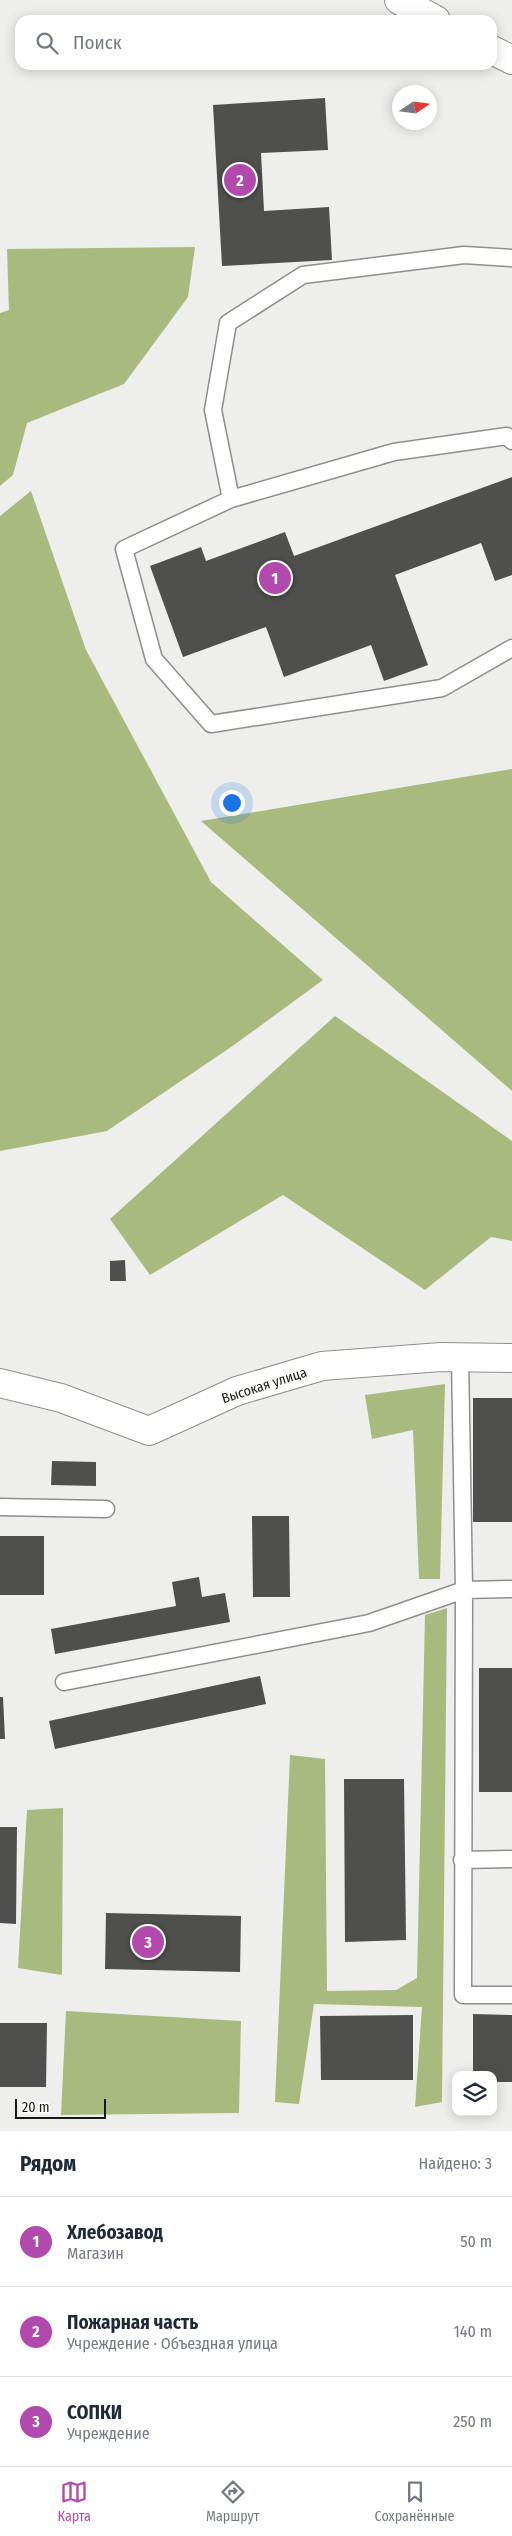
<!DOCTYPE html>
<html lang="ru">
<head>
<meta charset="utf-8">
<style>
  body { margin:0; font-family:"Fira Sans Condensed",sans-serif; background:#f6f6f7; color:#1f2937 }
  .controls { position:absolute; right:15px; bottom:15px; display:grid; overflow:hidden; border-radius:10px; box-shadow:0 2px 12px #0003 }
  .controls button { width:45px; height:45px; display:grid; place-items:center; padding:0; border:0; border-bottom:1px solid #e0e1e3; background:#fff; color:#1f2937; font:25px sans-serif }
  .compass { position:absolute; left:392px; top:85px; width:45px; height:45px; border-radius:50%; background:#fff; box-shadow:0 2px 12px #0003; rotate:77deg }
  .scale { position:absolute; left:15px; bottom:12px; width:91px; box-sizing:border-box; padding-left:5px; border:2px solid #171716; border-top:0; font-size:14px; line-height:18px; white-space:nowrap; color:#171716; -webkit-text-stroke:4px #fbfcf9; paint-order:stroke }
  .you { position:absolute; left:231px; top:802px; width:18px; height:18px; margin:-12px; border:4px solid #fff; border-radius:50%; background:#1a73e8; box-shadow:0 0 0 8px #1a73e833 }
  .badge { display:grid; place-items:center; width:32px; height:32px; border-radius:50%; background:#b249ac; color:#fff; font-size:16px; font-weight:700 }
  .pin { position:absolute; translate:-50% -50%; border:2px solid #fff; box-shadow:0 1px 5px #0006 }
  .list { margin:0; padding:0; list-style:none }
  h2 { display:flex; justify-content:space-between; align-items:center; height:65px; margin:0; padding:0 20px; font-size:21px }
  h2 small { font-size:16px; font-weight:400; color:#747a83 }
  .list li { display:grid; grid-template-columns:32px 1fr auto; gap:15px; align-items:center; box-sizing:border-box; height:90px; padding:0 20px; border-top:1px solid #e0e1e3 }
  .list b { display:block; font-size:19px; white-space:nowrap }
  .list p { margin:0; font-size:16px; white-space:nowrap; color:#747a83 }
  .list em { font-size:16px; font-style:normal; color:#747a83 }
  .icon { flex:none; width:28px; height:28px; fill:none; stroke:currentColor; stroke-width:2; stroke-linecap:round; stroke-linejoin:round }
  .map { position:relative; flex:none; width:512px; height:2131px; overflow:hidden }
  .search { position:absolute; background:#fff; box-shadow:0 2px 12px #0003; left:15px; right:15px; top:15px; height:55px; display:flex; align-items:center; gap:12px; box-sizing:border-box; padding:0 18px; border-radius:15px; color:#747a83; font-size:19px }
  .sheet { height:335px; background:#fff }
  nav { display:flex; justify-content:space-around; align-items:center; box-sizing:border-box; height:70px; border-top:1px solid #e0e1e3; background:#fff; font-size:14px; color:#747a83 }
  nav a { display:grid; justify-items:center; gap:2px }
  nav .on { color:#b249ac }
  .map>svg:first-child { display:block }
  .forest { fill:#aab97e }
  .building { fill:#4f4f4d }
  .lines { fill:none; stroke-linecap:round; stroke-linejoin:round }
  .service-casing { stroke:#8e8f8c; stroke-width:19 }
  .minor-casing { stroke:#8e8f8c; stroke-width:30 }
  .secondary-casing { stroke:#8e8f8c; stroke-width:30 }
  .service { stroke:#fff; stroke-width:16 }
  .minor { stroke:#fff; stroke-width:28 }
  .secondary { stroke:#fff; stroke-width:28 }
  .labels { text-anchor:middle; stroke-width:5; stroke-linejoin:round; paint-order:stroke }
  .street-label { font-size:14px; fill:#171716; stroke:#fbfcf9 }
</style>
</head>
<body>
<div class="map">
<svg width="512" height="2131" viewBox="0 0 512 2131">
  <rect width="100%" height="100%" fill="#eeefec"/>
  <path class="forest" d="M195 247 188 297 124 384 27 423 13 475 0 486V313L9 310 7 249Z
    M31 491 86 650 211 882 323 980 234 1045 107 1131 0 1151V516Z
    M512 769V1091L201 821Z
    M335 1016 512 1141V1241L491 1237 425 1290 283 1195 150 1275 110 1219Z
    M445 1384 440 1579H419L413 1430 372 1439 365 1395Z
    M447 1608 442 2102 415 2107 422 2007 314 2004 299 2104 275 2102 290 1755 325 1759 327 1991 396 1990 417 1978 425 1615Z
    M63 1808 62 1975 18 1968 27 1810Z
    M66 2011 241 2021 239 2113 61 2115Z"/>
  <path class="building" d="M325 98 328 150 261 153 264 211 329 207 332 260 222 266 213 105Z
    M512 477V575L495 581 481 543 395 575 428 665 384 681 371 645 284 677 266 627 183 657 150 566 201 547 206 561 285 532 294 556Z
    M125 1260 126 1281H110V1261Z
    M473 1398H512V1522H473Z
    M52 1461 96 1462V1486L51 1485Z
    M252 1516H289L290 1597H253Z
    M0 1536H44V1595H0Z
    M199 1577 202 1597 225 1593 230 1622 55 1654 51 1629 176 1606 172 1582Z
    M479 1668H512V1792H479Z
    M260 1676 266 1704 55 1749 49 1721Z
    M0 1697H3L5 1739H0Z
    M344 1779H404L406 1940 345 1942Z
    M0 1827H17L16 1924 0 1923Z
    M106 1913 241 1916 240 1972 105 1969Z
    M473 2014 512 2015V2082H493V2075H473Z
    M413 2015V2080H321L320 2016Z
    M0 2023H47L46 2087H0Z"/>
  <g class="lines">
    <defs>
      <path id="service" d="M512 441 507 436 394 452 231 499 124 549 154 659 211 724 442 688 512 648
        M231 499 213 410 228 323 303 275 464 255 512 258
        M460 1357 464 1590 463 1995H512
        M0 1507 106 1509
        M64 1682 369 1623 464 1590 512 1589
        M462 1860 512 1859"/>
      <path id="minor" d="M0 1383 61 1398 149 1431 237 1391 322 1366 441 1357 512 1358"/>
      <path id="secondary" d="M399 0 436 20
        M492 50 512 60"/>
    </defs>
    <use href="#service" class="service-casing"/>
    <use href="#minor" class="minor-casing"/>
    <use href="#secondary" class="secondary-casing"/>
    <use href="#service" class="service"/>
    <use href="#minor" class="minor"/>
    <use href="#secondary" class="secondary"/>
  </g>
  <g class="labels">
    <g class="street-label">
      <text transform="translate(264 1385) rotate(-18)" y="5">Высокая улица</text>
    </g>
  </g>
</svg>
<div class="controls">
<button><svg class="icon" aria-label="layers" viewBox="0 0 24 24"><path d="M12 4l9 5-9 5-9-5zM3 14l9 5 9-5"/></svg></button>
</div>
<svg class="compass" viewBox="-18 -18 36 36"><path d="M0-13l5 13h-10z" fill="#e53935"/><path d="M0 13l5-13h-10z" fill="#747a83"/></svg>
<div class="scale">20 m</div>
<div class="you"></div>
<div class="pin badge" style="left:275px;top:578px">1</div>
<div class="pin badge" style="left:240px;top:180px">2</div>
<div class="pin badge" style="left:148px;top:1942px">3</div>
<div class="search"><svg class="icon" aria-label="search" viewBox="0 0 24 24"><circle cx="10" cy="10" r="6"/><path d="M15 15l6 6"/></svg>Поиск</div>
</div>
<section class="sheet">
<h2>Рядом<small>Найдено: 3</small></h2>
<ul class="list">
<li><span class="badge">1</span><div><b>Хлебозавод</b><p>Магазин</p></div><em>50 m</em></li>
<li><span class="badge">2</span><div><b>Пожарная часть</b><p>Учреждение · Объездная улица</p></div><em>140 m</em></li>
<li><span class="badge">3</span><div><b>СОПКИ</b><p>Учреждение</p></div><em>250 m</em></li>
</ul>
</section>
<nav>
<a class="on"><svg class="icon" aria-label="map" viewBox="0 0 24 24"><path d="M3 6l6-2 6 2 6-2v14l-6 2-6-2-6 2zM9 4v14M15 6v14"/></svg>Карта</a>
<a><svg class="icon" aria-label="directions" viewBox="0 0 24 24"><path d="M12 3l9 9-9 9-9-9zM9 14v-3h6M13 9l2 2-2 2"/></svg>Маршрут</a>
<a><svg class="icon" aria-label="saved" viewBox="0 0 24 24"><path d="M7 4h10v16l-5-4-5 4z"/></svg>Сохранённые</a>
</nav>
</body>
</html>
